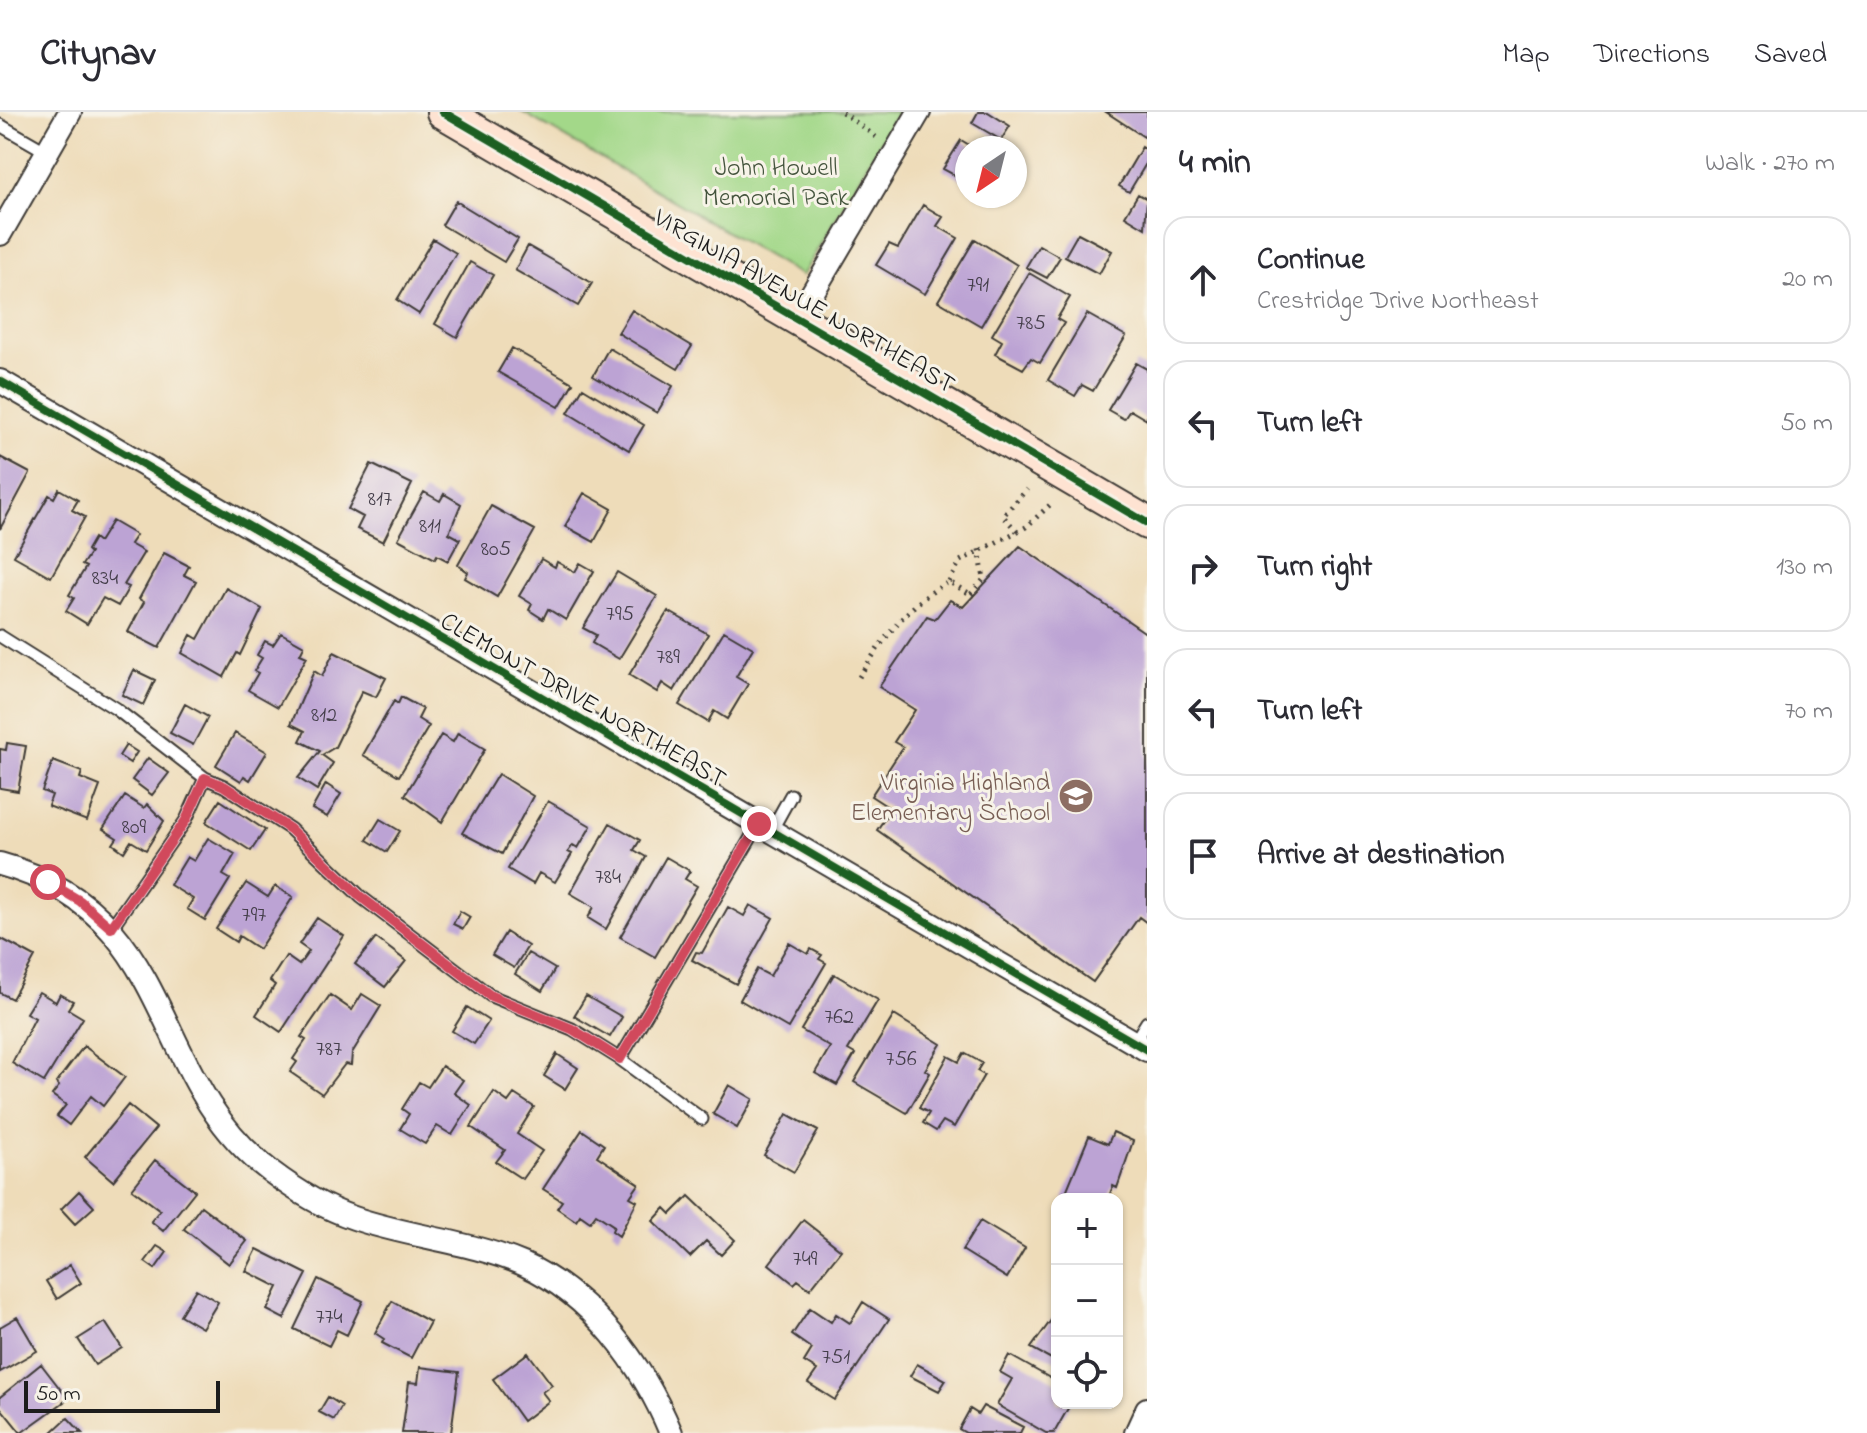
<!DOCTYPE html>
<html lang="en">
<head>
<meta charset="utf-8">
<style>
  body { margin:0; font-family:"Indie Flower",sans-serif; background:#f2f2f3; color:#2b2b33 }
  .controls { position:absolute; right:24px; bottom:24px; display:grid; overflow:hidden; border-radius:16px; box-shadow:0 2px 6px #0004 }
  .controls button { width:72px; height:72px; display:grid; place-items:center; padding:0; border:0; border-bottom:2px solid #e1e1e2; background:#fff; color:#2b2b33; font:40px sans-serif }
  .compass { position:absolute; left:955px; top:24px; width:72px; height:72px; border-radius:50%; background:#fff; box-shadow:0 2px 6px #0004; rotate:215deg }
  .scale { position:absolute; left:24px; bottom:20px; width:196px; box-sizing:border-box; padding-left:8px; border:4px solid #1c1c1c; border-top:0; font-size:22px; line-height:28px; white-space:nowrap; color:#1c1c1c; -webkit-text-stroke:6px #f7f3e8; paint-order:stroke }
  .stop { position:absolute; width:24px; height:24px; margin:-18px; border:6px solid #d1495b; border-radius:50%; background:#fff }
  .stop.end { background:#d1495b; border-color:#fff; box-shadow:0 2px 8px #0008 }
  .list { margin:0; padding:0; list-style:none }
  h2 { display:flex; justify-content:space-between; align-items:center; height:104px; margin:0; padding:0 32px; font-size:34px }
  h2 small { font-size:26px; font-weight:400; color:#7c7c81 }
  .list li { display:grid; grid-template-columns:52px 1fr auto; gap:24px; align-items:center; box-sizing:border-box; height:128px; margin:0 16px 16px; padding:0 16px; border:2px solid #e1e1e2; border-radius:24px }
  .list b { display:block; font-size:30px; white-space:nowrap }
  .list p { margin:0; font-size:26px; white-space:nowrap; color:#7c7c81 }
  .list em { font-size:26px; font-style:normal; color:#7c7c81 }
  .icon { flex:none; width:44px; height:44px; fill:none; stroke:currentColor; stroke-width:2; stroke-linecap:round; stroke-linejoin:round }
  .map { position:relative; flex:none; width:1147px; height:1321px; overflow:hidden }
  header { display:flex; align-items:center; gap:48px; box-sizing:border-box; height:112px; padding:0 40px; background:#fff; border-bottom:2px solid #e1e1e2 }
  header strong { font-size:38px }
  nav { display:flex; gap:44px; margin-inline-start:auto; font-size:28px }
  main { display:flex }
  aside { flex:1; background:#fff }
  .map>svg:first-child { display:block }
  .green { fill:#a3d889; stroke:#607a52; stroke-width:2 }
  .building { fill:#bca3d4 }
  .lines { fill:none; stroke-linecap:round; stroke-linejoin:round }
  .lane-casing { stroke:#3c3934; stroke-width:15 }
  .street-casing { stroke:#3c3934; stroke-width:26 }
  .secondary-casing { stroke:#3c3934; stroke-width:36 }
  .path { stroke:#3c3934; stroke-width:5; stroke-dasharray:2 6; stroke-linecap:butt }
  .lane { stroke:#fff; stroke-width:11 }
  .street { stroke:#fff; stroke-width:22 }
  .secondary { stroke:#fee3d2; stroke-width:32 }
  .cycleway-casing { stroke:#f7f3e8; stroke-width:13 }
  .cycleway { stroke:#1b5e20; stroke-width:8 }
  .route { stroke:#d1495b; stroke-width:10 }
  .labels { text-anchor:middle; stroke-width:6; stroke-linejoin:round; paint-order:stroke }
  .number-label { font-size:22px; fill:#443e4a }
  .park-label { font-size:26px; fill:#44543d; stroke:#f7f3e8 }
  .street-label { font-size:26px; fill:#1c1c1c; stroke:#f7f3e8 }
  .education-label { font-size:26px; fill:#785e54; stroke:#f7f3e8; text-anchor:end }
</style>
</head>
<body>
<header>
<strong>Citynav</strong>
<nav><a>Map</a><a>Directions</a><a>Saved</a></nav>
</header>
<main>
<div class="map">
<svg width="1147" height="1321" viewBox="0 0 1147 1321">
  <rect width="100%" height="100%" fill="#f7f3e8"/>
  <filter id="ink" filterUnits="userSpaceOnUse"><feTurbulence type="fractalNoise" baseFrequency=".0125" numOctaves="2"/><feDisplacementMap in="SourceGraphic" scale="16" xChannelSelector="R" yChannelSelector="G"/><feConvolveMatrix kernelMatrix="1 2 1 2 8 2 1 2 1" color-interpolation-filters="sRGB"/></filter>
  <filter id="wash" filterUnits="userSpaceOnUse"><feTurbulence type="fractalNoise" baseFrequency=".006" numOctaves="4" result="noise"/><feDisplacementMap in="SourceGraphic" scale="32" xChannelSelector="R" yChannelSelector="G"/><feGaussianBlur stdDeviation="1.8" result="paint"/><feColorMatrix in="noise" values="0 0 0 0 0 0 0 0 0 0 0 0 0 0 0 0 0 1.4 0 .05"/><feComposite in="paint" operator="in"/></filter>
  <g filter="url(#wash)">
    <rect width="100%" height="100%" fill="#eedcb9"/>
    <path class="green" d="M522 0H898L802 164Z"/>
    <g id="blocks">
      <path class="building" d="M978 0H988L1010 14 1001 28 972 11Z
        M1106 0H1147V21L1144 25Z
        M961 28 974 36H967V70L943 57Z
        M1142 35 1147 38V50L1129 80 1119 74Z
        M1138 82 1147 87 1145 116 1125 104Z
        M456 89 518 127 504 150 442 113Z
        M923 93 943 105 937 114 958 126 925 182 876 153 889 132 898 136Z
        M1078 121 1112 139 1099 162 1065 144Z
        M433 127 456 141 419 202 397 188Z
        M975 127 1017 153 981 214 938 189Z
        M1039 133 1060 145 1047 166 1026 155Z
        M528 134 592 171 578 194 515 158Z
        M470 150 493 163 457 225 435 212Z
        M1029 161 1070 185 1057 207 1064 211 1040 251 1031 246 1023 257 995 242 1002 229 992 223Z
        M632 198 692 234 678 257 618 221Z
        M1087 202 1126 224 1093 279 1082 273 1075 284 1048 268Z
        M512 236 573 271 559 295 498 260Z
        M609 236 673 274 657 301 593 264Z
        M1136 251 1147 257V308L1130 298 1124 307 1108 298Z
        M583 276 644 313 629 338 568 301Z
        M0 345 30 361 0 417Z
        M371 352 412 372 383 430 357 417 363 405 348 397Z
        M59 377 78 388 72 398 85 405 51 465 14 444 49 383 54 386Z
        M424 380 440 389 444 382 461 392 449 421 460 427 448 449 437 443 435 447 398 427Z
        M584 381 612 397 594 430 565 414Z
        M491 394 535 418 497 485 465 466 468 460 458 453Z
        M112 409 136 423 130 432 144 440 124 473 129 475 118 494 103 486 87 512 66 499 74 486 69 483 86 455 82 453 90 441 87 438 94 426 99 430Z
        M1020 434 1147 522V811L1139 805 1093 870 877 718 891 697 871 684 903 635 894 630 915 598 879 575 927 504 935 507 950 488 963 495Z
        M164 441 189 454 184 463 196 469 159 536 128 520 144 490 139 487Z
        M541 447 555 455 557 450 575 460 580 451 594 459 566 508 548 497 543 507 529 498 532 492 519 484Z
        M617 460 657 484 619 547 592 531 596 523 583 516Z
        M226 476 262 497 240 543 237 541 224 565 182 541 191 523 198 527Z
        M668 499 708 522 674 579 662 571 657 580 629 563Z
        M724 519 753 536 736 565 748 572 727 607 714 599 708 610 679 593Z
        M281 521 304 534 300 542 307 545 278 595 248 578 258 561 254 559 262 546 257 543 265 529 273 533Z
        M334 540 386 566 376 585 362 579 335 635 322 643 333 651 317 678 298 666 320 639 300 629 305 619 291 612 314 559 322 564Z
        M134 558 155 568 143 593 122 583Z
        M401 585 423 597 418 607 429 614 399 664 363 643 394 589 398 592Z
        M185 592 208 605 193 633 170 621Z
        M235 621 267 640 250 668 244 664 241 669 216 653Z
        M458 621 485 637 442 710 405 683 441 623 453 630Z
        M7 631 26 634 18 679 0 676V637L6 638Z
        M126 633 137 640 130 651 119 644Z
        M148 646 169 661 152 683 132 668Z
        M53 649 82 660 80 666 100 674 87 709 48 694 52 683 42 679Z
        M498 662 533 684 502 742 462 721Z
        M326 672 341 682 327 705 312 697Z
        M125 684 144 696 147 692 164 709 146 738 131 729 124 740 113 732 117 726 103 717Z
        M220 688 265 718 251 739 206 710Z
        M548 689 591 714 578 736 573 733 568 740 572 742 555 770 539 761 533 772 508 757Z
        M380 707 400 719 387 740 367 728Z
        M610 711 640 728 634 738 646 745 606 817 588 806 594 795 570 781Z
        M208 726 235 742 223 763 230 767 205 808 187 797 193 787 170 773 187 745 194 749Z
        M666 745 690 759 685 767 697 774 655 845 620 825Z
        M246 771 268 785 275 774 293 785 259 837 239 824 236 830 216 817Z
        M750 793 773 806 736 872 692 848 696 840 702 841 728 795 744 804Z
        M460 799 470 805 463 817 453 812Z
        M317 806 344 824 281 920 256 903 275 873 270 869 286 844 299 853 309 839 299 832Z
        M506 820 528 834 514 856 492 843Z
        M0 826 35 845 12 887 0 881Z
        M376 826 406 849 385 875 355 852Z
        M789 831 808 842 811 837 822 843 819 847 826 851 788 916 740 888 757 857 770 864Z
        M528 841 555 857 542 879 515 862Z
        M834 862 878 888 848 938 855 942 837 973 815 961 830 935 801 918Z
        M39 880 56 890 60 882 73 889 68 897 83 906 44 970 12 951 35 906 26 901Z
        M362 882 381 894 352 941 351 953 345 952 322 982 290 960 297 950 293 947 306 928 301 925 330 883 352 898Z
        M586 884 622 905 610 925 574 904Z
        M467 895 489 909 474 932 452 919Z
        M894 903 941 932 925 958 930 961 907 1001 854 970Z
        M84 934 125 965 103 994 91 984 69 1013 57 1004 66 993 52 983 59 974 56 971Z
        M964 941 982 951 977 959 984 963 954 1015 943 1009 936 1019 923 1011 929 1001 919 996 948 944 959 950Z
        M557 942 578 956 565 977 544 964Z
        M442 954 463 968 454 981 471 993 452 1023 437 1014 425 1032 400 1017 409 1002 402 997 419 970 428 975Z
        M729 973 753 987 737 1016 713 1002Z
        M494 980 508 990 514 982 534 995 517 1022 542 1039 522 1067 496 1050 505 1038 471 1015Z
        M128 993 156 1016 113 1069 85 1045Z
        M787 1002 818 1019 794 1060 764 1043Z
        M582 1018 604 1033 597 1044 639 1072 630 1085 637 1089 619 1124 612 1119 614 1114 596 1102 590 1110 580 1103 576 1109 557 1096 562 1089 543 1077Z
        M1113 1020 1133 1029 1117 1076 1113 1074 1108 1087H1063L1089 1024 1108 1032Z
        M155 1048 195 1079 163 1119 151 1109 160 1098 132 1077Z
        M79 1079 94 1095 75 1112 61 1097Z
        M689 1084 735 1128 721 1143 706 1129 690 1145 653 1109 665 1096 671 1102Z
        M201 1094 247 1129 229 1152 184 1117Z
        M803 1108 841 1138 810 1177 798 1168 794 1172 769 1152Z
        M980 1109 1025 1136 1007 1166 962 1138Z
        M157 1134 167 1140 155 1157 145 1150Z
        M257 1137 307 1162 284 1207 267 1198 278 1175 246 1159Z
        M70 1153 81 1171 57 1187 46 1169Z
        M318 1167 363 1189 347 1223 337 1218 329 1234 294 1217Z
        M196 1177 218 1190 202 1216 180 1203Z
        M392 1189 430 1210 411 1246 382 1231 384 1227 375 1221Z
        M863 1190 889 1207 835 1288 808 1271 817 1258 804 1250 812 1237 792 1223 810 1196 831 1210 836 1202 850 1211Z
        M1057 1200V1250L1031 1236Z
        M17 1205 37 1239 0 1260V1215Z
        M105 1210 122 1236 95 1253 78 1227Z
        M528 1241 552 1273 542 1280 549 1289 523 1309 493 1267Z
        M1009 1243 1057 1270V1291H1071L1054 1321H1046L997 1293 1012 1267 1000 1260Z
        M41 1252 68 1287 21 1321 0 1295V1285Z
        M917 1252 946 1268 939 1279 910 1264Z
        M420 1255 459 1260 451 1321H402L409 1270 418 1271Z
        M328 1285 342 1294 334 1308 319 1300Z
        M983 1294 1023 1315 1020 1321H966L959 1317 970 1297 978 1302Z
        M68 1306 82 1321H51L66 1307Z"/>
    </g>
  </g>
  <g filter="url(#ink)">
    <use href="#blocks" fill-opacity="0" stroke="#3c3934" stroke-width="2"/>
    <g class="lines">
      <defs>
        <path id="lane" d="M0 13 47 40
          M0 524 116 597 205 666 224 674 290 717 361 785 491 884 572 917 620 947
          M771 719 791 683
          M111 816 186 708 205 666
          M1134 931 1147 910
          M702 1007 620 947 759 712"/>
        <path id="street" d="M0 122 70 0
          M797 207 919 0
          M0 269 1147 938
          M0 752C180 801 146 965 270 1059 295 1078 324 1096 354 1106 409 1125 469 1129 523 1152 592 1183 643 1253 671 1321
          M1136 1321 1147 1297"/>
        <path id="secondary" d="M443 0 1147 411"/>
      </defs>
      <use href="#lane" class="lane-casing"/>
      <use href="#street" class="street-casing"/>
      <use href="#secondary" class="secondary-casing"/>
      <path class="path" d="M842 0 880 28
        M1017 419 1003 404 1027 377
        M949 470 960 449 1026 415 1052 391
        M971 482 984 467 979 437
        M859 565C884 526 908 491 949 470L974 484"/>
      <use href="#lane" class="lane"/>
      <use href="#street" class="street"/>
      <use href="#secondary" class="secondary"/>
      <defs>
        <path id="cycleway" d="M443 0 1147 411
          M0 269 1147 938"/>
      </defs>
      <use href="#cycleway" class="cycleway-casing"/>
      <use href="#cycleway" class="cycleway"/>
    </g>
  </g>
  <g class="lines" filter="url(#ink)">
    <path class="route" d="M48 770 80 789 111 816 186 708 205 666 224 674 290 717 361 785 491 884 572 917 620 947 759 712"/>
  </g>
  <defs>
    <symbol id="school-disc" viewBox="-11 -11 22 22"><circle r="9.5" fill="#8d6e63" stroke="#f7f3e8"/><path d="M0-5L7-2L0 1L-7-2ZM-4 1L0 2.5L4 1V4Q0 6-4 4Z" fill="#fff"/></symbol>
  </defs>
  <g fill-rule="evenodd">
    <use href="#school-disc" x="1056" y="664" width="40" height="40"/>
  </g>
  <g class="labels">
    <g class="number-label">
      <text x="978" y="179">791</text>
      <text x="1031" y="217">785</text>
      <text x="380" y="393">817</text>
      <text x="430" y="420">811</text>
      <text x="496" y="443">805</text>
      <text x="105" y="472">834</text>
      <text x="620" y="508">795</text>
      <text x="668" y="551">789</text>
      <text x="324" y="609">812</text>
      <text x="134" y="721">809</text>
      <text x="608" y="771">784</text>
      <text x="254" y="809">797</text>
      <text x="839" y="911">762</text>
      <text x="329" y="943">787</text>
      <text x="901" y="953">756</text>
      <text x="805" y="1153">749</text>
      <text x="329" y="1211">774</text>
      <text x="836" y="1251">751</text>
    </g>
    <g class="park-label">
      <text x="776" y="63">John Howell<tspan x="776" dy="30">Memorial Park</tspan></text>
    </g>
    <g class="street-label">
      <text transform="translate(805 188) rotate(30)" y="9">VIRGINIA AVENUE NORTHEAST</text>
      <text transform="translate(584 587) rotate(30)" y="9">CLEMONT DRIVE NORTHEAST</text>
    </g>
    <g class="education-label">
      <text x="1050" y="678">Virginia Highland<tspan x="1050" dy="30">Elementary School</tspan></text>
    </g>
  </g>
</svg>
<div class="controls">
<button>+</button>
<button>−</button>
<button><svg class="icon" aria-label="locate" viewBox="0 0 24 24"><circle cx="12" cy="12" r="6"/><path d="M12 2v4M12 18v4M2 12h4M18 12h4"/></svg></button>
</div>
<svg class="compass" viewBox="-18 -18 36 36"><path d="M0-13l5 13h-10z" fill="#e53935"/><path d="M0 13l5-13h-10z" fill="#7c7c81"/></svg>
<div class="scale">50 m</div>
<div class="stop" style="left:48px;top:770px"></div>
<div class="stop end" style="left:759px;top:712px"></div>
</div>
<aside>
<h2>4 min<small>Walk · 270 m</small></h2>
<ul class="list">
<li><svg class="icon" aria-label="ahead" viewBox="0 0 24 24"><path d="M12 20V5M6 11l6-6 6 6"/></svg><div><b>Continue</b><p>Crestridge Drive Northeast</p></div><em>20 m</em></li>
<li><svg class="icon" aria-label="left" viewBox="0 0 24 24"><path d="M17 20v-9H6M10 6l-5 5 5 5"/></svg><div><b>Turn left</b></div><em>50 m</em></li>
<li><svg class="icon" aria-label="right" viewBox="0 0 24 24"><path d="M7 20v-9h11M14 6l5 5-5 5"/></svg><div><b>Turn right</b></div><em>130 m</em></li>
<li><svg class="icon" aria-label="left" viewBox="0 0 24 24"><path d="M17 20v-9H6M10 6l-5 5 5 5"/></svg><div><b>Turn left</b></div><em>70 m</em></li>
<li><svg class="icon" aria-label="arrive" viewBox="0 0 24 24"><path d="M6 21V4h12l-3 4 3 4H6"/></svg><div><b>Arrive at destination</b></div></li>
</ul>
</aside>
</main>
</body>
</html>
